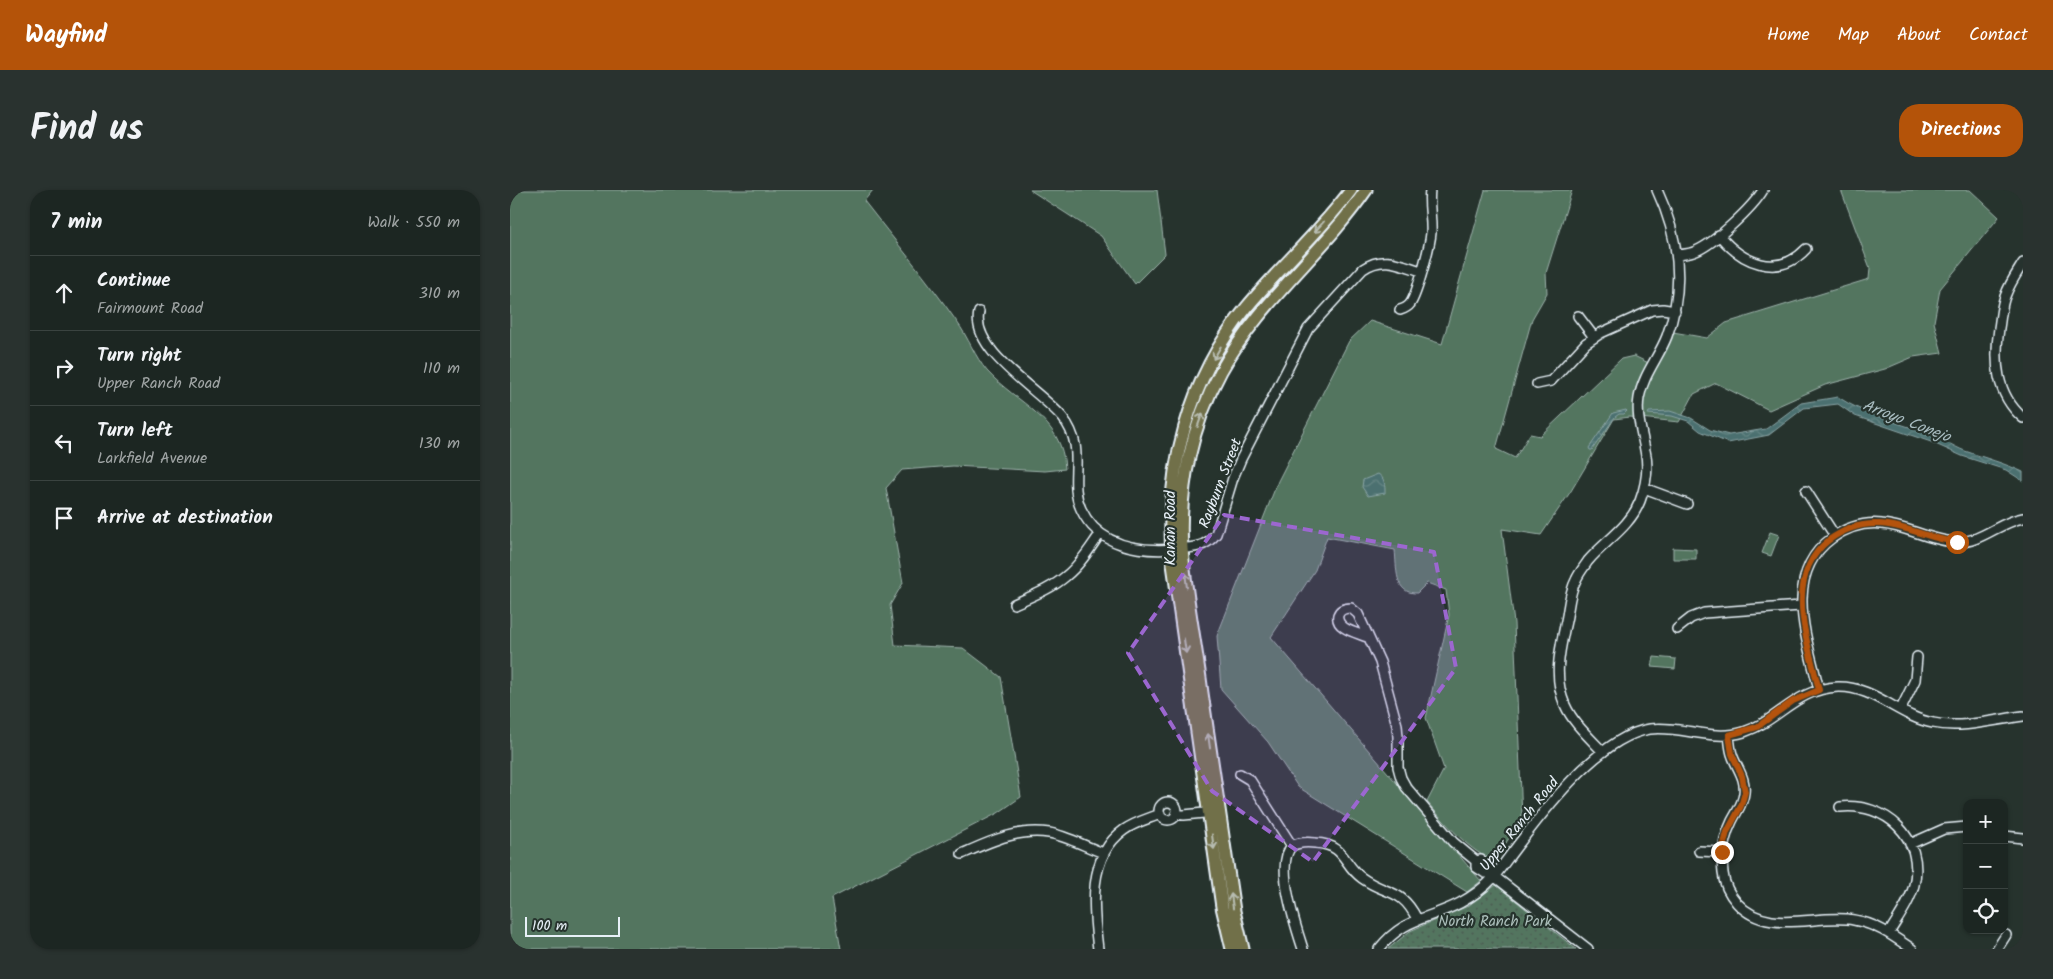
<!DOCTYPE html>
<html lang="en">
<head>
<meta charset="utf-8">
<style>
  body { margin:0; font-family:Kalam,sans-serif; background:#29322f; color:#f1f3f6 }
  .controls { position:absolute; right:15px; bottom:15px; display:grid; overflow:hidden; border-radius:10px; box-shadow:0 1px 4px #0004 }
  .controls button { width:45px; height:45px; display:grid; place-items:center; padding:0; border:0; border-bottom:1px solid #3a4340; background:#1c2622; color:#f1f3f6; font:25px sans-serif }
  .scale { position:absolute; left:15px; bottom:12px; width:95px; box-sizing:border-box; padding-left:5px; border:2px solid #e8f1f8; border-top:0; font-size:14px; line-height:18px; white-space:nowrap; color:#e8f1f8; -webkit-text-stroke:4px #26332d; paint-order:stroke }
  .stop { position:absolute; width:15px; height:15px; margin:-11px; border:4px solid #b45309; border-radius:50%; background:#fff }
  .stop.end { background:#b45309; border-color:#fff; box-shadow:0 1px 5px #0008 }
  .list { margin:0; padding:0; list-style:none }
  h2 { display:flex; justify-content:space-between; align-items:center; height:65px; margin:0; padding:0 20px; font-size:21px }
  h2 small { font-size:16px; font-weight:400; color:#a0a5a5 }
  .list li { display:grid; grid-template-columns:32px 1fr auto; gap:15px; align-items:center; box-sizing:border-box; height:75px; padding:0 20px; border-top:1px solid #3a4340 }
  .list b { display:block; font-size:19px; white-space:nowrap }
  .list p { margin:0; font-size:16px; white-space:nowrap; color:#a0a5a5 }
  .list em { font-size:16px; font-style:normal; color:#a0a5a5 }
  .icon { flex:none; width:28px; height:28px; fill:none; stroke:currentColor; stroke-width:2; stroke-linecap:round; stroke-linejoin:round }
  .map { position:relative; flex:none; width:1513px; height:759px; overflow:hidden; border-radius:20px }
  header { display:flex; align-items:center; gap:30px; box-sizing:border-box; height:70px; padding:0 25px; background:#b45309; color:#fff }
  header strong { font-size:24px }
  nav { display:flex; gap:28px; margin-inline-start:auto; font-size:18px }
  .intro { display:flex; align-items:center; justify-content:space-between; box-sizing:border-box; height:120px; padding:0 30px }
  h1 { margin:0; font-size:35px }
  .button { padding:12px 22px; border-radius:20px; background:#b45309; color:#fff; font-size:18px; font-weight:700 }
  main { display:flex; gap:30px; padding:0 30px }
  aside { flex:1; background:#1c2622; border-radius:20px; box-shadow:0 1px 4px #0004 }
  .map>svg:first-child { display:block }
  .grass { fill:#53755f; stroke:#9eb3ac }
  .park { fill:url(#park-dots); stroke:#9eb3ac }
  .water { fill:url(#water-waves); stroke:#8aa4a6 }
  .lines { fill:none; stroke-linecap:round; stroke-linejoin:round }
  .minor-casing { stroke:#e8f1f8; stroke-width:12 }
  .major-casing { stroke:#e8f1f8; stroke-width:15 }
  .minor { stroke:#26332d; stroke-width:9 }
  .major { stroke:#71704a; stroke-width:11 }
  .oneway { stroke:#b8bdb2 }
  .route { stroke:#b45309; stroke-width:6 }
  .marked { fill:#9c67d0; fill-opacity:0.2; stroke:#9c67d0; stroke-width:4; stroke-dasharray:10 6; stroke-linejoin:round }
  .labels { text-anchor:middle; stroke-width:4.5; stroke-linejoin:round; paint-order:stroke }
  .street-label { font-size:15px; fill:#e8f1f8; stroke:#26332d }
  .park-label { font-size:15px; fill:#acbfbb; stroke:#26332d }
  .water-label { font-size:16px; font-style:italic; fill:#a9bdc1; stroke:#26332d }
</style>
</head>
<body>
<header>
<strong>Wayfind</strong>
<nav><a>Home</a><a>Map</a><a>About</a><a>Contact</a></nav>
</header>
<div class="intro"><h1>Find us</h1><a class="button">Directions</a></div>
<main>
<aside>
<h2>7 min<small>Walk · 550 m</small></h2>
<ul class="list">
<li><svg class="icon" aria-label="ahead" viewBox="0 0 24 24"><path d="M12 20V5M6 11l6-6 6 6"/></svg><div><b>Continue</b><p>Fairmount Road</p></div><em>310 m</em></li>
<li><svg class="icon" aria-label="right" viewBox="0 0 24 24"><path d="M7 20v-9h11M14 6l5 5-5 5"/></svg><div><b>Turn right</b><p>Upper Ranch Road</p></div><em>110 m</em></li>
<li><svg class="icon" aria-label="left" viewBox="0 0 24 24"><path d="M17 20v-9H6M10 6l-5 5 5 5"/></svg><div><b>Turn left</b><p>Larkfield Avenue</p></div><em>130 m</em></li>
<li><svg class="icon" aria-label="arrive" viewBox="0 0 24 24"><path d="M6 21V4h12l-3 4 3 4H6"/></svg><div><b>Arrive at destination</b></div></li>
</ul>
</aside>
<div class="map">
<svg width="1513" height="759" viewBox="0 0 1513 759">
  <defs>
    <pattern id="park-dots" width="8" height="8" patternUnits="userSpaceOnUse" patternTransform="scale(1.25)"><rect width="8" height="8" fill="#53755f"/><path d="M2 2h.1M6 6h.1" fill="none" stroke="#4c5c53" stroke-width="1.8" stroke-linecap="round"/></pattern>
    <pattern id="water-waves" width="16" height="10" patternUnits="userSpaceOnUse" patternTransform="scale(1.25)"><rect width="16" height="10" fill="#4b706f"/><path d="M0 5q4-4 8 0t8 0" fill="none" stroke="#658584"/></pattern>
  </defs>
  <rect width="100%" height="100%" fill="#26332d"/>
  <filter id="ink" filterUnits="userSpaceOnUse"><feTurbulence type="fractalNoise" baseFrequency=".02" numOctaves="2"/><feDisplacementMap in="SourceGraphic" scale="10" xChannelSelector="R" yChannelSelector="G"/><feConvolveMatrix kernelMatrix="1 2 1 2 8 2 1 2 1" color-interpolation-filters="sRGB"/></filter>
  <g filter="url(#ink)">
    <path class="grass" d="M0 0H363L354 11C385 51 418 90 447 132 458 147 465 167 477 181 507 214 553 228 555 279L535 281 443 276 392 280 376 298 393 393 380 415 385 455 453 458 491 487 511 607 488 623 322 708 331 759H0Z
      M520 0H647L655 64 625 94 591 46Z
      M975 0H1062L1036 83 1037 103 1022 129 986 259 1005 268 1020 244 1030 246 1111 169 1124 166 1147 177 1163 142 1197 148 1216 133 1359 89 1360 78 1331 0H1460L1489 27 1430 99 1424 132 1432 163 1403 167 1375 179 1315 195 1259 220 1206 193 1184 204 1169 232 1120 227 1104 229 1061 301 1031 345 992 339 1004 433 1012 628 985 670C964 667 931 628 917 612L934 579 916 528 939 425 936 400 917 393 907 403C884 404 887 378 885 360L817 347 805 380 761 447 971 691 957 702 788 597 758 552 711 499 707 446 768 291 839 151 860 131 932 154Z
      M1260 342 1269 345 1261 366 1252 363Z
      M1163 358 1186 359V369H1163Z
      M1144 467 1166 469 1165 479 1142 477Z"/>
    <path class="park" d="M986 695 1066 759H878L900 741 958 716Z"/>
    <path class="water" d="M1328 207C1355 225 1386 232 1417 243 1430 247 1442 256 1455 261 1475 268 1494 273 1513 282V291L1496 280 1452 266 1421 252 1345 226 1328 214 1294 218 1259 245 1218 253 1190 241 1178 231 1162 226 1138 224 1139 222 1160 221 1181 228 1200 240 1219 245 1256 239 1291 213Z
      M1116 220 1117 221 1114 224H1109L1105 227 1082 260H1080L1079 258 1103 223Z
      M868 284C875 288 875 295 875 303L858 306 852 297 853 290Z"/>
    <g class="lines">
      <defs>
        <path id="minor" d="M1209 45C1232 73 1268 89 1296 59
          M1167 65C1174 64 1180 64 1186 61 1205 53 1243 17 1253 0
          M1513 73C1507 83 1500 93 1496 104 1491 115 1491 127 1489 138 1484 172 1486 204 1513 228
          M890 120C893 119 898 117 900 114 907 105 920 55 921 43 922 28 918 15 920 0
          M469 122C460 161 531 201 553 228 578 260 557 289 571 319 588 356 629 362 665 359 682 358 695 358 706 344L723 288 731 269 798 139 853 79C873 65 889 74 911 81
          M1068 126 1084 147
          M1027 194 1041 191 1076 153 1091 143 1142 120 1153 119 1165 121
          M1134 298 1177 314
          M1296 301 1325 346
          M504 414C522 406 541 399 556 386 570 375 580 358 590 344
          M1167 439 1181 428 1194 423 1291 416
          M857 447C848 443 825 439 828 425 830 419 835 418 841 418L848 424 870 472 887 535 888 547V577L891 588 896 597 943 652 966 671V677L975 683H980L1078 759
          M1309 500C1298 451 1271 385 1322 348 1336 338 1354 332 1372 334 1397 336 1420 351 1446 352 1471 353 1489 332 1513 328
          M1391 519 1405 490 1407 467
          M1219 545C1220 553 1220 560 1223 567 1228 580 1236 589 1234 603 1233 614 1227 621 1222 631 1214 647 1211 665 1213 683 1214 694 1220 705 1227 713 1258 747 1306 723 1344 730 1367 734 1383 746 1402 759
          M1093 562C1079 547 1063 533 1055 515 1042 485 1051 456 1057 426 1059 414 1060 401 1066 390 1069 383 1074 377 1078 371 1095 351 1120 337 1130 311 1136 295 1139 277 1135 260 1132 242 1126 226 1129 208 1133 185 1149 167 1157 146 1175 97 1169 47 1147 0
          M730 584 740 590 782 656C789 652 796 652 805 653 837 655 832 674 852 688 877 706 891 697 907 729
          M649 621a9 9 0 1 1 18 0a9 9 0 1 1-18 0Z
          M1330 617C1375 612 1415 647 1404 695 1400 712 1388 728 1379 743
          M666 624 674 625 704 622
          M1494 646 1513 648
          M1400 654 1434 639 1457 637
          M782 656C764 673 786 737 793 759
          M1189 661 1212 662
          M452 664C479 652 508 638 539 643 557 646 576 657 594 663
          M966 671 971 670 980 677V683
          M588 759C583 719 577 666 614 640 625 632 638 629 650 624
          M869 759C894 727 918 730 950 713 963 706 974 698 984 687 1017 643 1083 547 1140 539 1171 535 1202 552 1234 542 1270 530 1285 499 1328 497 1364 496 1389 527 1423 533 1451 539 1484 530 1513 526
          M1487 759 1496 745"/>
        <path id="major" d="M722 759 712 717 663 374C653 283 679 188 737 117 770 77 810 42 841 0
          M733 759 724 721C713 648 703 576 692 503 686 455 676 407 672 359 668 298 682 234 711 181 749 112 812 64 856 0"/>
      </defs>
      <use href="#minor" class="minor-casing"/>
      <use href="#major" class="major-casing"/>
      <use href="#minor" class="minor"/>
      <use href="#major" class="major"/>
    </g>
    <defs><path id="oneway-shaft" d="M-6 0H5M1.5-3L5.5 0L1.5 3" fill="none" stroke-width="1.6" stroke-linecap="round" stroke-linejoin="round" transform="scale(1.25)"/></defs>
    <g class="oneway">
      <use href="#oneway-shaft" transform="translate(809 37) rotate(132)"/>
      <use href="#oneway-shaft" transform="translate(707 163) rotate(120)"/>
      <use href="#oneway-shaft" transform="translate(690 230) rotate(-70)"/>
      <use href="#oneway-shaft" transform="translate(676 390) rotate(-97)"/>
      <use href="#oneway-shaft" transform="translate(675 456) rotate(82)"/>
      <use href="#oneway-shaft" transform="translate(699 551) rotate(-98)"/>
      <use href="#oneway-shaft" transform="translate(703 652) rotate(82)"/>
      <use href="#oneway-shaft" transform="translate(722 711) rotate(-98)"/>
    </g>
  </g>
  <g class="lines" filter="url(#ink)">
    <path class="route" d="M1212 662 1217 642 1231 616 1235 602 1232 586 1222 564 1219 545 1247 537 1283 511 1309 500C1298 452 1272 387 1319 350 1334 339 1352 333 1369 334 1396 335 1421 350 1447 352"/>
  </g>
  <path class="marked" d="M714 325 924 362 946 478 803 672 702 601 618 463Z"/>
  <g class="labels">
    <g class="street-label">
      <text transform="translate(710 293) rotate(-69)" y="5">Rayburn Street</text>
      <text transform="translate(660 338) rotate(-90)" y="5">Kanan Road</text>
      <text transform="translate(1009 634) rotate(-51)" y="5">Upper Ranch Road</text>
    </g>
    <g class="park-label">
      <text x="985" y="736">North Ranch Park</text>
    </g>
    <g class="water-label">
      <text transform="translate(1397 230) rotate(21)" y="6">Arroyo Conejo</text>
    </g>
  </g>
</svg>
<div class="controls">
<button>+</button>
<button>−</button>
<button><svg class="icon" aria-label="locate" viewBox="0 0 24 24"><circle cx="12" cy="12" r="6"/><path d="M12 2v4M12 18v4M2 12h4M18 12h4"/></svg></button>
</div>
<div class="scale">100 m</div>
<div class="stop" style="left:1447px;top:352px"></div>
<div class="stop end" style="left:1212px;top:662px"></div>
</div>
</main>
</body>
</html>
